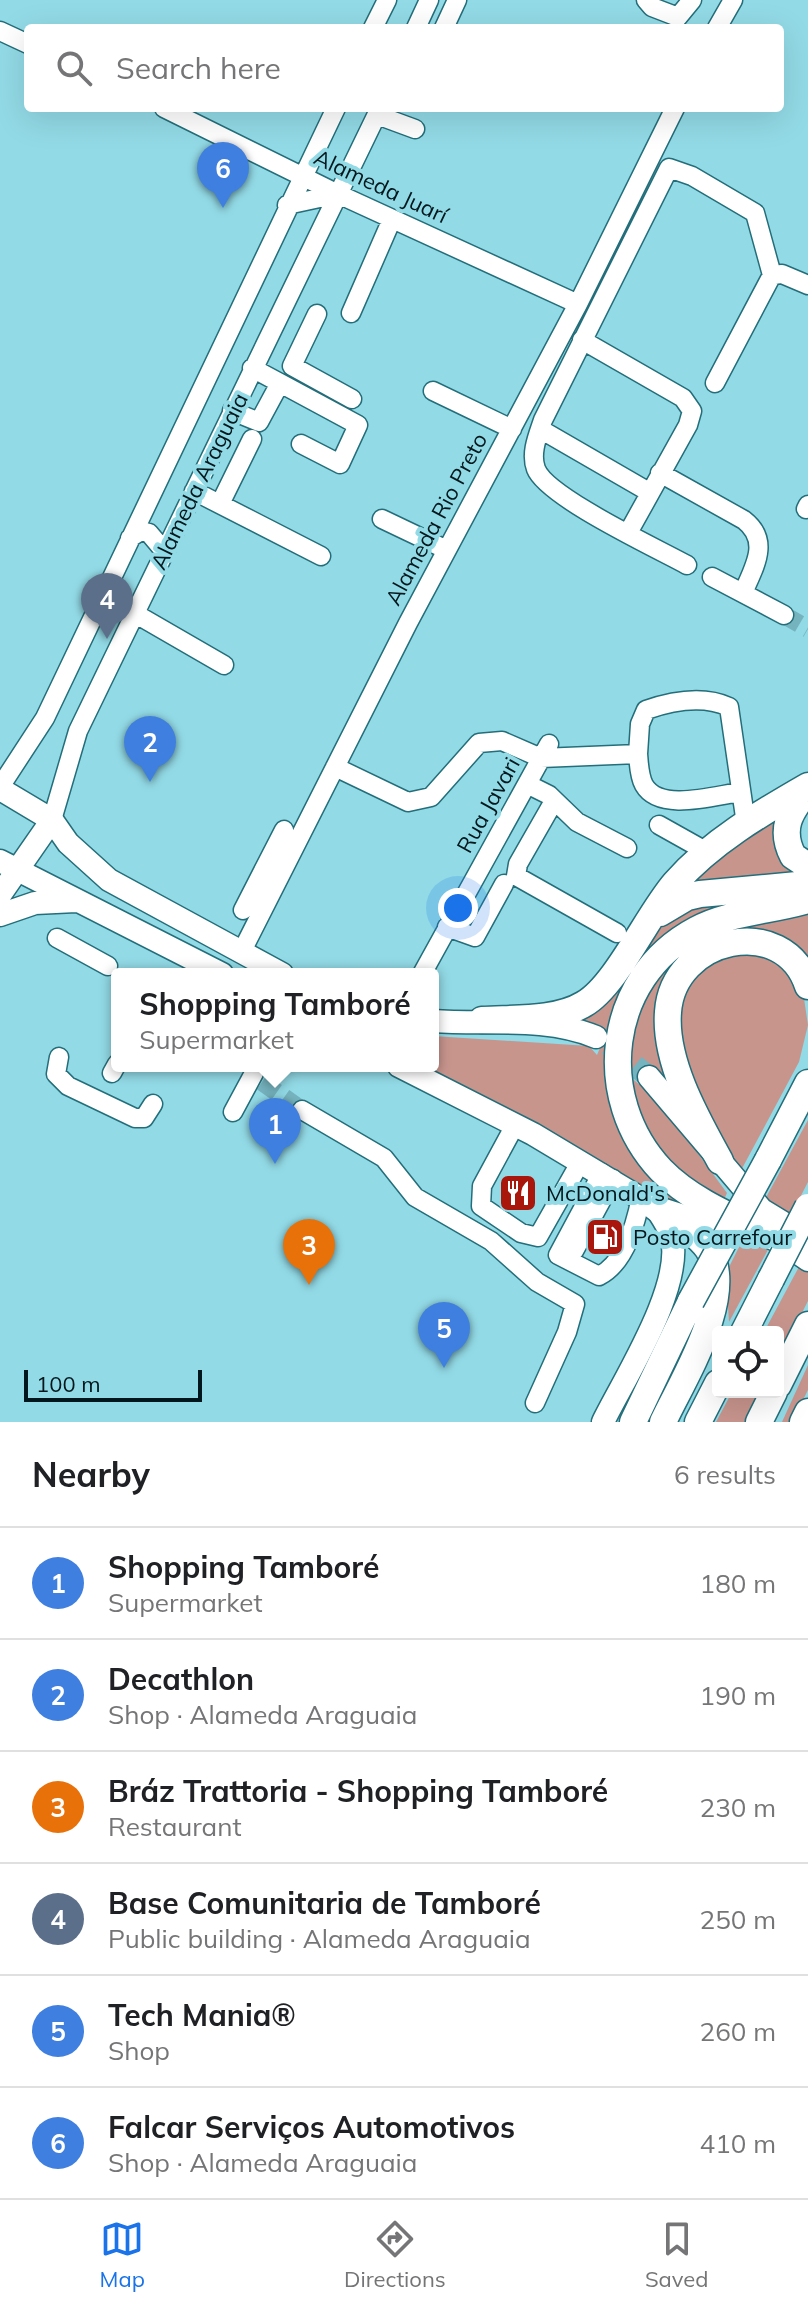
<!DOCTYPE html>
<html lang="en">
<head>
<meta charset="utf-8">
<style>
  body { margin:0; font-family:Mulish,sans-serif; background:#f2f2f2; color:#202124 }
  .controls { position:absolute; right:24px; bottom:24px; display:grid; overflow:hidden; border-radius:8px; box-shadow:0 8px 32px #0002 }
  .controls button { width:72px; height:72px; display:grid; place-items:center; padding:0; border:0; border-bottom:2px solid #e0e0e0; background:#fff; color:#202124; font:40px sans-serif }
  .scale { position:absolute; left:24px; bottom:20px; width:178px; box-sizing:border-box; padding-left:8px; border:4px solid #00181d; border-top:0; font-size:22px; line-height:28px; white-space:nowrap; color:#00181d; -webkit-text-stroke:6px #92dae6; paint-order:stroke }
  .you { position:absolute; left:458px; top:908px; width:28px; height:28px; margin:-20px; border:6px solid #fff; border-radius:50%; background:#1a73e8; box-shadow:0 0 0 12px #1a73e833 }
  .badge { display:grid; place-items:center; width:52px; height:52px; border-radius:50%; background:#1a73e8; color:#fff; font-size:26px; font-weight:700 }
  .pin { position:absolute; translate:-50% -66px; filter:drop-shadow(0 2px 4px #0008) }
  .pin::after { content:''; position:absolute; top:42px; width:28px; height:24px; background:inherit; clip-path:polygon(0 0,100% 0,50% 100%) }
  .popup { position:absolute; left:111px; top:968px; width:328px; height:104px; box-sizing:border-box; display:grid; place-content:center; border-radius:8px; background:#fff; filter:drop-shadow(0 2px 6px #0005); font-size:26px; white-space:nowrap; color:#757577 }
  .popup b { font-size:30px; color:#202124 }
  .popup::after { content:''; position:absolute; left:50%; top:100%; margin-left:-16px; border:16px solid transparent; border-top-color:#fff }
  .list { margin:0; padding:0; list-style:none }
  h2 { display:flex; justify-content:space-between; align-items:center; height:104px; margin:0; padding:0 32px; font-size:34px }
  h2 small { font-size:26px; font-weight:400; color:#757577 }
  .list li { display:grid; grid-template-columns:52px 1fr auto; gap:24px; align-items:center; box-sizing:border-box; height:112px; padding:0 32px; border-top:2px solid #e0e0e0 }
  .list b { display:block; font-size:30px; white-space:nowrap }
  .list p { margin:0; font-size:26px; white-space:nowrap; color:#757577 }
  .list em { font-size:26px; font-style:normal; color:#757577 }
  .icon { flex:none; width:44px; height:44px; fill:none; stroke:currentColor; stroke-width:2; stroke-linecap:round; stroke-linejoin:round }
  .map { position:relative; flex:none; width:808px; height:1422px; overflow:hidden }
  .search { position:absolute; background:#fff; box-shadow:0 8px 32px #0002; left:24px; right:24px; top:24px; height:88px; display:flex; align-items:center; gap:20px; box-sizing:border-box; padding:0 28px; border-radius:8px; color:#757577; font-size:30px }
  .sheet { height:776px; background:#fff }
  nav { display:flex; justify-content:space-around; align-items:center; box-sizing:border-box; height:112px; border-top:2px solid #e0e0e0; background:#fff; font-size:22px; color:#757577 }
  nav a { display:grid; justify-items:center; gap:4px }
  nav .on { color:#1a73e8 }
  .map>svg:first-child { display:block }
  .green { fill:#c8958d }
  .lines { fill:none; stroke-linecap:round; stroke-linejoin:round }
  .minor-tunnel { stroke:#75b3be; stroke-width:18; stroke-dasharray:18 9; stroke-linecap:butt }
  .major-tunnel { stroke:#75b3be; stroke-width:22; stroke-dasharray:22 11; stroke-linecap:butt }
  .minor-casing { stroke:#236e7a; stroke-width:21 }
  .major-casing { stroke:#236e7a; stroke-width:25 }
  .highway-casing { stroke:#236e7a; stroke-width:29 }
  .minor { stroke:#fff; stroke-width:18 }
  .major { stroke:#fff; stroke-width:22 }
  .highway { stroke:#fff; stroke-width:26 }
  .highway-bridge-casing { stroke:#236e7a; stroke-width:29; stroke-linecap:butt }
  .highway-bridge { stroke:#fff; stroke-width:26 }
  .labels { text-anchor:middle; stroke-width:8; stroke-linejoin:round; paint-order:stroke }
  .street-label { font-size:22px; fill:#00181d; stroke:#92dae6 }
  .poi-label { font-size:22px; fill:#00181d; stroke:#92dae6; text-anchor:start }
</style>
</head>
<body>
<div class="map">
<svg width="808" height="1422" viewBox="0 0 808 1422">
  <rect width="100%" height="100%" fill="#92dae6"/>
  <path class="green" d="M776 813 807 874 685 891 694 877Z
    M748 897 660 951 608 1080 707 1211 648 1196 582 1151 416 1066H433V1036L589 1046 597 1055 606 1033 580 1021 602 1008 655 929 691 902Z
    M808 912V974L769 942 673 974 680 1093 641 1060 628 1075 660 1102 727 1193 722 1204 649 1147 625 1064 643 997 681 952 715 932Z
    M728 950 770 956 802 985 808 1025 799 1062 738 1176 696 1102 673 1018 690 971Z
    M808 1120V1182L789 1219 763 1203Z
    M746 1233 770 1246 729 1322 726 1273Z
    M801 1263 808 1267V1301L778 1360V1332H764Z
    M808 1365V1390L792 1422H782Z
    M732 1392H761L746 1422H716Z"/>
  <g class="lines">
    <path class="minor-tunnel" d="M784 615 808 629
      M262 1082 302 1110"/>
    <path class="major-tunnel" d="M609 1045 649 1077"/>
    <defs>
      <path id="minor" d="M646 0 652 7 678 17 692 0
        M373 28 387 0
        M416 28 429 0
        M444 28 457 0
        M717 28 733 0
        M0 31 28 44
        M164 108 338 194 578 304
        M377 115 415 129
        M287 205 338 194
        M351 313 392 219
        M317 314 292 366 352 399
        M582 340 683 398 692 411 688 425 628 533
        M280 383 358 425 340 464 301 444
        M715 383 772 275
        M433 391 512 429
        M232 411 259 422 280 383 252 368
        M540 429 649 492
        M660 473 744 520C771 541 754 567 743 593
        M194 491 321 556
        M220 504 252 439
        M806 509 808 505
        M382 519 447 550
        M130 538 141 531 149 533 165 552
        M687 565C656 548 547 497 536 469 530 453 538 435 543 420L669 168 692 176 755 213 772 275 782 274 808 285
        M712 577 784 615
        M134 613 224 665
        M638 754C639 764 639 776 644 785 660 813 716 795 741 792
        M335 767 408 802 431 797 479 743 502 741 541 758 638 754 640 724 646 710C672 701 703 695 729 707L746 824
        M527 784 549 795 577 822 627 848
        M0 787 45 718 336 108
        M554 801 518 864 516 876 617 933
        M52 820 78 731 380 108
        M659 825 709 853
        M243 910 284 830
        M447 927 475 937 504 884
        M57 938 108 966
        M241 953 408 623 578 304 675 108
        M422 974 549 744
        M59 1057 56 1074 68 1086 135 1118H144L153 1104
        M112 1073 117 1064
        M302 1110 384 1158 415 1197 491 1241 537 1282 575 1304 567 1332 535 1403
        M233 1112 254 1073
        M515 1125 482 1186 481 1206 521 1233 538 1237 581 1161
        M602 1173 558 1255 599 1276C625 1263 636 1223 641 1197
        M574 1251 613 1179"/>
      <path id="major" d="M0 789 52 820 68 843 109 880 282 974
        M0 861 222 974
        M0 895 52 820
        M0 915 35 903 76 901
        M433 1021C486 1025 545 1016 596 1037
        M399 1066 533 1134 655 1207 699 1221 776 1238 808 1260
        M649 1077 762 1210 808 1238
        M603 1422C624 1379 686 1283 671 1235 668 1226 661 1216 656 1208"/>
      <path id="highway" d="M808 790C790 811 779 829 793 856L808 866
        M660 913 687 897 700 894 808 884
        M482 1020C514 1018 556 1021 584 1004 616 986 648 914 675 883 711 842 761 813 808 786
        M768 1160 808 1083
        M720 1161C697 1119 664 1062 668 1012 673 937 784 912 808 986
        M655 1207C672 1219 696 1232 708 1249 737 1295 683 1379 663 1422
        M776 1238C737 1219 692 1202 661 1170 593 1098 606 978 696 930 729 912 772 911 808 900
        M744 1332 771 1279
        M778 1385 808 1325
        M633 1422 691 1301
        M698 1422 718 1383
        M759 1422 774 1392
        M803 1422 808 1412"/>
    </defs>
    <use href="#minor" class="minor-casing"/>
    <use href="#major" class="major-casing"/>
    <use href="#highway" class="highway-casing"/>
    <use href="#minor" class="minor"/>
    <use href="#major" class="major"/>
    <use href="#highway" class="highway"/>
    <defs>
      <path id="highway-bridge" d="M771 1279 808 1207
        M691 1301 768 1160"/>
    </defs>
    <use href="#highway-bridge" class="highway-bridge-casing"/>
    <use href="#highway-bridge" class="highway-bridge"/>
  </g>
  <defs>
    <symbol id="restaurant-square" viewBox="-11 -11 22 22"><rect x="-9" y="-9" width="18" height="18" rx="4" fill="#a8160c" stroke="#92dae6"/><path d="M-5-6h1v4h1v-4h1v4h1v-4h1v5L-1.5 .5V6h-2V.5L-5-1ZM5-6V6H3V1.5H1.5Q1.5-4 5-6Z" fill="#fff"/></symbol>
    <symbol id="fuel-square" viewBox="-11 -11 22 22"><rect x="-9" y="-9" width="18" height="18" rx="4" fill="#a8160c" stroke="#92dae6"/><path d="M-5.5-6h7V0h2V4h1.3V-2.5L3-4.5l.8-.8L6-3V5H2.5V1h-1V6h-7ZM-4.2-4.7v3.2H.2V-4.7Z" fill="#fff"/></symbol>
  </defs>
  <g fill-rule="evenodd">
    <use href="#restaurant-square" x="496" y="1171" width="44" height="44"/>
    <use href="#fuel-square" x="583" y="1215" width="44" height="44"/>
  </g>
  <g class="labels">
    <g class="street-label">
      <text transform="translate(381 186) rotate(25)" y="8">Alameda Juarí</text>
      <text transform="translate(199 481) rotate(-64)" y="8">Alameda Araguaia</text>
      <text transform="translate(436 519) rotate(-62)" y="8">Alameda Rio Preto</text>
      <text transform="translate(488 805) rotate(-61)" y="8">Rua Javari</text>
    </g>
    <g class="poi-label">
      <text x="546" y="1201">McDonald's</text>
      <text x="633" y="1245">Posto Carrefour</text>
    </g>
  </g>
</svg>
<div class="controls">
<button><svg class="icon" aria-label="locate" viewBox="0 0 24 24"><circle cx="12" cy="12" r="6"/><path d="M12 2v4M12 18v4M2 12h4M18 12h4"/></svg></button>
</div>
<div class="scale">100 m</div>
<div class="you"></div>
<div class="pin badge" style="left:275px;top:1164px;background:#3f7fe0">1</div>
<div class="popup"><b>Shopping Tamboré</b>Supermarket</div>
<div class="pin badge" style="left:150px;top:782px;background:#3f7fe0">2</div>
<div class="pin badge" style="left:309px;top:1285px;background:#e8710a">3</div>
<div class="pin badge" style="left:107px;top:639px;background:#5c6f8a">4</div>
<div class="pin badge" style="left:444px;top:1368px;background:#3f7fe0">5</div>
<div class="pin badge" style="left:223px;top:208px;background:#3f7fe0">6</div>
<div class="search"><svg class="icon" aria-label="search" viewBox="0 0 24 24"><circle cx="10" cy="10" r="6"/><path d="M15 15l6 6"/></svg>Search here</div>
</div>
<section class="sheet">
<h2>Nearby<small>6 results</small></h2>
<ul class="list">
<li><span class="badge" style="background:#3f7fe0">1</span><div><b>Shopping Tamboré</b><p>Supermarket</p></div><em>180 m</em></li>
<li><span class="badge" style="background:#3f7fe0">2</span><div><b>Decathlon</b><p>Shop · Alameda Araguaia</p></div><em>190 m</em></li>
<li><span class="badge" style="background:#e8710a">3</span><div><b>Bráz Trattoria - Shopping Tamboré</b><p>Restaurant</p></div><em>230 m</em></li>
<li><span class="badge" style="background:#5c6f8a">4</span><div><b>Base Comunitaria de Tamboré</b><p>Public building · Alameda Araguaia</p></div><em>250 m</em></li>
<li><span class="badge" style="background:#3f7fe0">5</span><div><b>Tech Mania®</b><p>Shop</p></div><em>260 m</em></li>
<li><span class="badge" style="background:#3f7fe0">6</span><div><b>Falcar Serviços Automotivos</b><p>Shop · Alameda Araguaia</p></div><em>410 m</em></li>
</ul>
</section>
<nav>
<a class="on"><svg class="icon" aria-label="map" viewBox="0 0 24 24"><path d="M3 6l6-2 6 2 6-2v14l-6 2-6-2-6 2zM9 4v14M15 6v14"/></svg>Map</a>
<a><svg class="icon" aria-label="directions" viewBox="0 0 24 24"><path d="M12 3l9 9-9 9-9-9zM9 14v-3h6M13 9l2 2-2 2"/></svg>Directions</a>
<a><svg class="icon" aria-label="saved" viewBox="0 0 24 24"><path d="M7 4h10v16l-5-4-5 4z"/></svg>Saved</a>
</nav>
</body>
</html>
